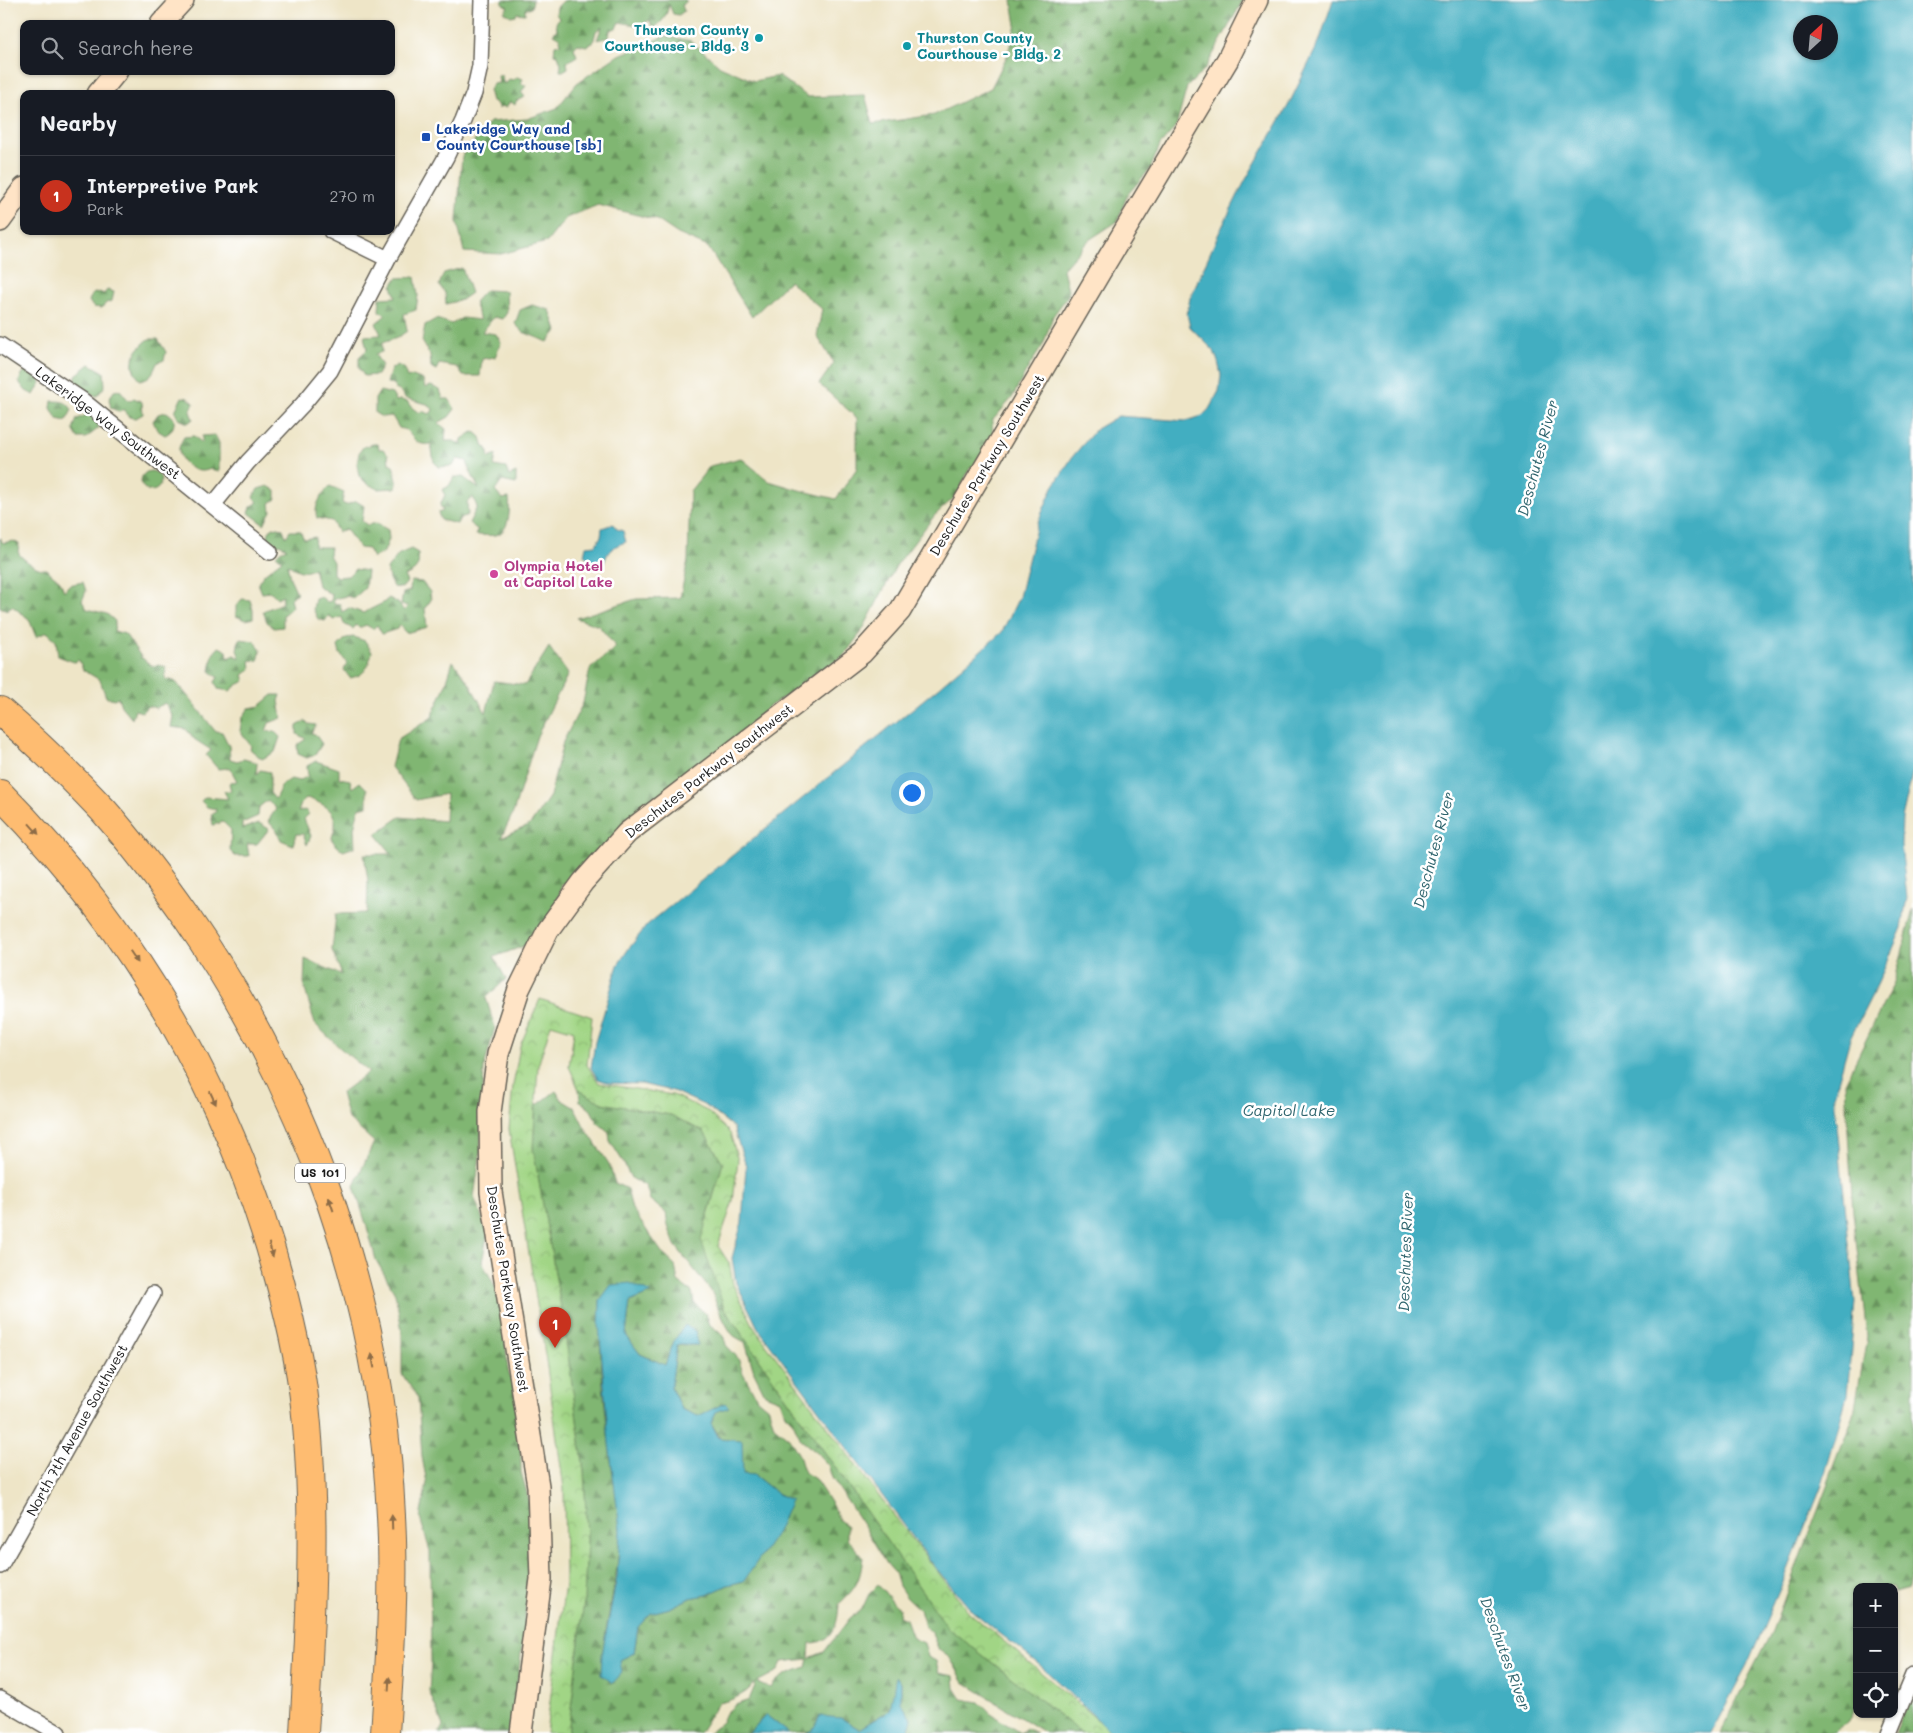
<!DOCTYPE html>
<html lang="en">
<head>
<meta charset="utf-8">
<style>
  body { margin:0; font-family:Mali,sans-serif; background:#242831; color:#f1f3f6 }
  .controls { position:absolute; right:15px; bottom:15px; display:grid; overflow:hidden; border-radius:10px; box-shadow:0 1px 4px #0004 }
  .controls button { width:45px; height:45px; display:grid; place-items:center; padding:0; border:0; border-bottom:1px solid #363941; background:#171b24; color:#f1f3f6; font:25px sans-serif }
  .compass { position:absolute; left:1793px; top:15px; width:45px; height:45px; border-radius:50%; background:#171b24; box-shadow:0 1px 4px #0004; rotate:26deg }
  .you { position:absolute; left:911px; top:792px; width:18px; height:18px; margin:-12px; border:4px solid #fff; border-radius:50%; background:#1a73e8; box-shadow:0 0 0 8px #1a73e833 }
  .badge { display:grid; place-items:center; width:32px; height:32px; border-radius:50%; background:#c8321e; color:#fff; font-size:16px; font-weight:700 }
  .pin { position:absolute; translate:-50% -41px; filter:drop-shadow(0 1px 2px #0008) }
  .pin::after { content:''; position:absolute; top:26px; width:18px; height:15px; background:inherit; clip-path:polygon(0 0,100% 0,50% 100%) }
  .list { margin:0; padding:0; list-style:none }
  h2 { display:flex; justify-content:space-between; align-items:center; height:65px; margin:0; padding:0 20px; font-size:21px }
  h2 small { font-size:16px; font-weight:400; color:#9ea1a6 }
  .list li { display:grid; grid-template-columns:32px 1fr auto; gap:15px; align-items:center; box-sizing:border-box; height:80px; padding:0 20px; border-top:1px solid #363941 }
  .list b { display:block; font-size:19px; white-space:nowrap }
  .list p { margin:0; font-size:16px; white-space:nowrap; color:#9ea1a6 }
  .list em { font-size:16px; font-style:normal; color:#9ea1a6 }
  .icon { flex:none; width:28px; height:28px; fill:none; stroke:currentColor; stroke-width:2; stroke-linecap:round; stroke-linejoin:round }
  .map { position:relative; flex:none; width:1913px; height:1733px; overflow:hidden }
  .search { position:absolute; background:#171b24; box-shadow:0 1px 4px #0004; left:20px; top:20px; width:375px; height:55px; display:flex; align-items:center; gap:12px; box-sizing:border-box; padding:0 18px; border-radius:10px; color:#9ea1a6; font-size:19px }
  .panel { position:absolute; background:#171b24; box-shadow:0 1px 4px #0004; left:20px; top:90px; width:375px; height:145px; border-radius:10px }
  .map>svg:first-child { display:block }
  .forest { fill:url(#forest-firs); stroke:#4e6947; fill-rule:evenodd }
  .park { fill:url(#park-crowns); stroke:#5e7850 }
  .water { fill:#42aec1; stroke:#2f656e; fill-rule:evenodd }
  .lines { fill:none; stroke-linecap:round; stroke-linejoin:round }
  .street-casing { stroke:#666258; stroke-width:18 }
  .secondary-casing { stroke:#666258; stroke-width:24 }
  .highway-casing { stroke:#666258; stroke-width:30 }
  .street { stroke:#fff; stroke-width:15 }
  .secondary { stroke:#ffe4c6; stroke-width:21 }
  .highway { stroke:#febc71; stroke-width:28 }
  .oneway { fill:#8d6c46 }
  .culture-dot { fill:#0f9aa8; stroke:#fff; stroke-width:2 }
  .transit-dot { fill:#1a4fb4; stroke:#fff; stroke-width:2 }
  .hotel-dot { fill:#d1479c; stroke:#fff; stroke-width:2 }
  .labels { text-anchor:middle; stroke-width:5; stroke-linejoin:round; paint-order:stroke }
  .shield { fill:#fff; stroke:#606060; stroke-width:1 }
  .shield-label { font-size:12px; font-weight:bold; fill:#1c1c1c }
  .culture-label { font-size:14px; font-weight:bold; fill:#0d838f; stroke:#fff; text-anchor:end }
  .transit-label { font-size:14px; font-weight:bold; fill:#164399; stroke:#fff; text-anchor:start }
  .street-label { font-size:14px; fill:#1c1c1c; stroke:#fff }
  .hotel-label { font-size:14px; font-weight:bold; fill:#b23c85; stroke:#fff; text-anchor:start }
  .water-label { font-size:15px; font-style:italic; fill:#2f656e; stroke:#fff }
</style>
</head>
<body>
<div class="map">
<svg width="1913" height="1733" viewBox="0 0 1913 1733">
  <defs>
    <pattern id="forest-firs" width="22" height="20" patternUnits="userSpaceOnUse" patternTransform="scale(1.25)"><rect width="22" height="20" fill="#80b672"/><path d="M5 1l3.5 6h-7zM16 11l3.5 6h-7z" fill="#68935d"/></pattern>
    <pattern id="park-crowns" width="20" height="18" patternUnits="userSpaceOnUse" patternTransform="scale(1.25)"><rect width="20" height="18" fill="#a1d585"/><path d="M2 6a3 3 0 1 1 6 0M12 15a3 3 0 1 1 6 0" fill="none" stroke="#8ab672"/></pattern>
  </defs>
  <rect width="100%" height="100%" fill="#fff"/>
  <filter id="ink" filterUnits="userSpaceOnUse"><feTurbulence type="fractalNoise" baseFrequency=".02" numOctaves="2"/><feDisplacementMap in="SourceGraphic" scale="10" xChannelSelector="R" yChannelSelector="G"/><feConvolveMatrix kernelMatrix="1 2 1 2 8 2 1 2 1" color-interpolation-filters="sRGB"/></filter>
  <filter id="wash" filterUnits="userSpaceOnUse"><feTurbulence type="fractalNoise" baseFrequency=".0096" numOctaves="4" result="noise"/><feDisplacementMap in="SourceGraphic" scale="20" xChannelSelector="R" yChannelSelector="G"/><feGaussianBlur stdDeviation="1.12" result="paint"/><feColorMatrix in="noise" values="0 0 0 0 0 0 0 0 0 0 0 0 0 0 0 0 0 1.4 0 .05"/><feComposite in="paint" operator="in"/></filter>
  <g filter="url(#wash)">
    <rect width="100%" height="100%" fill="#eee5c7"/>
    <path class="forest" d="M503 0H533L531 8 525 9V14L517 13 516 15 511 16 504 12 508 7 503 4Z
      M571 0H686V2L682 5 684 11 679 15 673 14 669 4C667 15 664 21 654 28L649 20 642 26 619 22 616 28 610 30 609 37 597 40 602 26 596 31 593 43 586 46 578 44 574 48 577 56 567 62 568 68 563 71H560L561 64 558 55 554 54 555 45 561 44 560 38 553 34 557 29 556 23 559 18 556 14 557 7 563 1Z
      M1012 0H1243L1205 69 1187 87 1176 127 1160 145 1150 169 1127 195 1118 221 1089 240 1063 269 1069 294 1053 316 1043 345 1028 368 1012 398 992 421 994 457 970 468 957 495 935 515 896 566 862 631 843 657 816 673 797 689 768 707 747 731 682 777 657 798 587 889 562 883 551 931 524 946 494 957 506 979 486 998 495 1027 484 1068 480 1156 474 1197 488 1232 482 1262 496 1288 504 1325 508 1370 520 1403 521 1472 533 1514 524 1630 511 1733H439L443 1726 429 1691 431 1663 430 1551 420 1518 427 1483 422 1457 418 1398 402 1374V1330L395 1293 376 1260 367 1227 354 1186 374 1142 348 1119 341 1093 369 1072 340 1048 315 1024 304 986 305 959 342 975 332 950 336 914 367 913 368 881 364 854H392L376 834 400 817 445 821 446 794 416 800 391 767 398 739 431 718 446 684 453 661 469 683 486 713 494 681 525 685 549 647 568 674 537 736 513 813 501 838 530 825 550 796 563 742 583 703 590 669 616 647 599 626 576 618 636 599 680 598 688 560 690 491 710 466 741 458 769 481 799 490 836 499 857 468V418L819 384 834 363 817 336 822 309 789 281 752 317 708 247 678 234 657 220 598 205 566 218 547 242 501 254 464 252 457 221 462 156 490 122 527 119 557 108 577 83 617 56 665 36 691 41 720 66 754 81 778 76 808 97 865 95 873 124 934 115 991 88 1007 56 1016 25Z
      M502 75 503 83H507L509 79 513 80 517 77 523 79 521 83 526 86 521 92 525 97 516 101 515 105 510 101 506 108 502 106 499 109 496 103 492 101 489 90 493 84 499 83 498 76Z
      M462 268 471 293 461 300 446 304 445 293 439 285 444 273Z
      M415 277 418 295 416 310 404 314 407 331 397 338 382 343V352L375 354 382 366 377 375 364 376 359 368V357L367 350 364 336 381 335 376 323 386 315 379 311 380 298 396 297 392 286 397 278Z
      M107 290 114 292 112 301 106 303 102 308 93 307 89 301 92 294 99 292 104 294Z
      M485 290 506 291 507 312 503 319 494 317 482 332 496 334 501 343 495 357 482 359 480 376H463L457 367 439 364 436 370 431 368 430 355 422 341 425 325 436 319 452 324 462 318 480 320 474 302Z
      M532 305 550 310 557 331 548 342 523 332 515 324 520 310Z
      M149 339H158L166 352 164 360 157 363C153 373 151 378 140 380 126 363 134 351 149 339Z
      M90 364 104 372 105 386 97 396 80 391 76 380V375Z
      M397 365 404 368 407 378 413 376 423 380 425 388 431 386 440 390 443 399H449L455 409 449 417 438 423 446 429 445 441H454L461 445 462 439 474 431 481 437 484 447 487 448 489 458 496 455 494 466 506 468 509 476 516 473V484L502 481 495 491 502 499 509 498C510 510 510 531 496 535 490 536 482 535 475 535L478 530 469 523 477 507 473 497 467 502 468 515 460 518 457 524 441 520 438 513 443 511 440 505 445 495 442 490 449 486 454 477H463L479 489 469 469 467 461 457 459 453 466 439 467 434 462 431 444C416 446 415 439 406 430L399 428 392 416 382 417 375 413V399L380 391 392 394 396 401 400 400 408 402 410 406 419 413 422 411 429 414 432 412 433 409 427 404 405 398 400 391 395 389 394 384 387 383 391 369Z
      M29 368 37 371 41 383 34 395 26 391 19 382 22 374Z
      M120 390 129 401 134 398 142 402 143 414 136 418 129 417 123 409 120 412 111 408 109 399 114 391Z
      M182 397 188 398 194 403 190 412 193 419 188 423 179 419 175 411Z
      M52 401C62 401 67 401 72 410L66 421 57 419 51 408Z
      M167 412 174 418C175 426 172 432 165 435L157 430 153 421 158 414Z
      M89 414H93L99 428 86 438H78L73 429 77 419Z
      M215 435 219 443V471L210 469C197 476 179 464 179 448 180 445 182 440 184 437L194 436 202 443V436Z
      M373 444H378L379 449H383L388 454 389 463 393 465 397 481 396 488 378 489 366 483 359 476 357 464 359 453 363 447Z
      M141 481a10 10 0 1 1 20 0a10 10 0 1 1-20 0Z
      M268 486 276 491V499L270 503 271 511 264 524 249 513 251 507 258 502 253 497 258 489Z
      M330 486 344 492 342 503 346 505 356 501 364 506 362 521 367 525 376 523 388 530 389 539 384 552 373 558 368 549 359 548 346 529 338 532 332 521 317 518C313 506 322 494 330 486Z
      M273 527 283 529 286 537 290 531H300L304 539 315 537 314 547H330L329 555 333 562V574L337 577 348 576 355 569 367 571 365 588 354 598 346 596 334 599 333 603 340 604 342 612 349 608 363 613 383 603 389 598 398 603 404 611 408 606 401 605 403 593 410 591 411 581 422 582 430 592 431 600 425 608 427 627 406 633 399 625 397 629 382 634 377 625 373 629 366 625 359 628 356 625 353 629 344 624 342 617 333 620 329 615 325 621 318 619 313 609 315 599 321 597 327 602 331 601 332 595 318 586 314 568C304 575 297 570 287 564L290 578 297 593 290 599 292 607 283 615V627L274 628 267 622 263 611 282 603 283 595 277 598 271 592 262 593 258 583 264 574 282 560 276 555 280 551 287 548 279 544 275 548 267 542 269 532Z
      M0 538 3 543 13 541 19 544C19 545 18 551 18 552 21 559 39 571 46 569L60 581 64 591 69 585 83 582 86 591 82 601 87 609 107 614 115 621 114 631 125 634 142 658 152 666 158 665 166 667 165 679 175 681C189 697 202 714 215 731L222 732 229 746 230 759 237 761 244 759 257 763 256 775 260 770 270 772V793L275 799 282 785 291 779 299 781 308 776 307 766 316 761 339 769V778L350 780 352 788 360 782 367 789V806L359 808 354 828 355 847 343 851C339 847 333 844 332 838 332 835 335 831 335 827 337 809 321 803 307 798L301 804 298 812 305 810 309 814 304 819 311 836 307 845 303 834H296L293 845 281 840 277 831 268 821 276 809 268 800 259 807 258 816 242 823V829L259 823 269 829 257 844H247L249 856H235L230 851 231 830 223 822 213 825 211 814 215 813 216 809 207 807 201 801 205 797 228 799 224 791H231L229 783 237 781 230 768 218 769 206 755 211 750 194 739 186 729 171 727 173 716 165 703 156 708 148 706 142 712 135 710 132 719 121 706 118 697 114 699 106 697 100 680 83 670 79 660 74 662 58 656 56 640 47 632 36 637 29 619 12 606 7 610 0 607Z
      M411 549 418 553C420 566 417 571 404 576L407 582 402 588 393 587 389 579 387 569 399 554Z
      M242 599 250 600 253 610V618L246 620 236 616V606Z
      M354 637 365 641 372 652C368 667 366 675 350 678L344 670 347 663 340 654 338 646 346 638Z
      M239 639 255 641 261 650 258 661 250 660 251 669 243 675 245 681 237 685 230 691 218 689 215 682 218 677 210 671 213 654 219 647 227 651 228 658 234 655 240 658 237 650Z
      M273 695H281L279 701 282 718 269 723 266 731 275 732 280 737 275 752 262 759 250 749 251 746 240 731 242 718 249 708 260 706Z
      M306 721 308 724 316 725 311 733 315 734 322 744 315 755 307 758 298 754 297 745 306 739 297 734V726Z
      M1913 909V1562L1908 1589 1894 1593V1587H1857V1705L1851 1718 1835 1733H1720L1772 1631 1854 1414 1867 1337 1853 1213 1845 1083 1895 980Z
      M579 1090 602 1103 671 1115 704 1132 723 1163 708 1214 725 1310 948 1628 1082 1733H1045L964 1682 950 1658 939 1650 932 1634 925 1626 920 1610 907 1598 899 1586 895 1573 887 1564 865 1528 832 1478 828 1465 816 1452 801 1440 793 1422 785 1414 780 1400 765 1394 754 1372 745 1342C741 1340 737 1338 734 1336 729 1332 714 1302 714 1295L675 1245 668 1226 666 1213 650 1200 646 1186 631 1178 622 1160 610 1141 609 1132 597 1122 591 1110 580 1101Z
      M556 1091 562 1100 575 1108 584 1126 609 1164 615 1183 627 1189 632 1209 663 1254 675 1265 678 1282 692 1292 694 1303 706 1314 710 1325 724 1336 726 1345 738 1358 743 1373 757 1399 769 1409 774 1426 789 1438 799 1455 804 1472 815 1479 835 1510 839 1520 847 1526V1539L863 1557C860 1581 857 1587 839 1604 838 1623 834 1643 810 1643L809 1658 824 1652 850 1618 862 1609 869 1594 878 1585C887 1593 890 1602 900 1608L899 1616 906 1619 913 1638 924 1643 928 1657 936 1661 939 1673 954 1676 955 1688 962 1699 979 1702 991 1714 1020 1733 1026 1728 1036 1733H908L912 1719 901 1703V1683L897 1677 890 1710 859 1729 841 1718 812 1731 789 1733 766 1715 749 1733H709L722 1722 726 1713 735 1705 749 1700 756 1683C751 1685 751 1688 747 1691 737 1698 729 1701 718 1703L699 1733H568L584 1600 587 1539 584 1471 563 1319 533 1148 536 1106ZM650 1293 630 1302 626 1335 640 1354 665 1365 674 1341 685 1326 696 1332 697 1345H677L671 1387 681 1409 698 1416 716 1412 711 1423 743 1474 754 1475 778 1494 791 1500 744 1581 728 1585 707 1595 690 1598 670 1608 651 1613 638 1627 634 1653 620 1660 601 1675C603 1627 619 1580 620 1532 621 1508 614 1483 611 1460 605 1407 598 1353 600 1300ZM808 1659 806 1667C793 1672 778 1675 771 1688L757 1682 778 1671 782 1662Z
      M1913 1690V1733H1894Z"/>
    <path class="park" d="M540 999 592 1017 587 1065 599 1083 673 1095 707 1111 730 1133 738 1160 733 1201 718 1246 729 1263 733 1284 755 1329 878 1495 969 1612 1113 1733H1082L948 1628 725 1310 701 1240 723 1163 704 1132 671 1115 602 1103 579 1090 569 1066 574 1031 551 1024 538 1066 533 1148 563 1319 584 1471 587 1539 584 1600 568 1733H546L565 1583 564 1489 547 1367 509 1129 513 1085 520 1046Z"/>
    <path class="water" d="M1333 0H1913V770L1902 819 1901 845 1907 897 1902 928 1878 983 1850 1039 1834 1096 1855 1302 1847 1396 1823 1482 1786 1575 1747 1665 1711 1733H1112L1042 1667 971 1610 935 1567 758 1328 736 1283 732 1258 742 1222 746 1166 733 1127 706 1106 673 1091 641 1084 609 1083 598 1079 591 1068 595 1042 618 965 627 951 647 925 939 687 1002 632 1019 597 1037 524 1053 487 1073 456 1096 429 1118 416 1186 421 1202 416 1209 409 1219 391 1221 375 1218 362 1214 351 1190 327 1187 314 1190 298 1219 233 1245 181 1288 106 1319 42ZM1830 22V52H1800V22Z
      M613 524 617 529 623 531 626 542C613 546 608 550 604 563L592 564 589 559 584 555 586 546 596 545 601 536 602 528Z
      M630 1283 651 1293 630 1302 626 1335 640 1354 665 1365 674 1341 685 1325 696 1332 698 1345H677L671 1387 681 1409 698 1416 725 1403 729 1407 716 1412 711 1423 719 1438 742 1440 743 1474 754 1475 778 1494 791 1500 777 1532 744 1581 728 1585 707 1595 690 1598 670 1608 651 1613 638 1627 634 1653 620 1660 622 1673 613 1683 601 1675 602 1654 617 1576 620 1530 609 1444 599 1326 600 1300 611 1285Z
      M896 1676 901 1683V1703L912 1719 908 1733H879L876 1731H867L865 1733H806L812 1731 820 1716 841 1718 859 1729 890 1710Z
      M766 1715 789 1733H749Z"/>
  </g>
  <g filter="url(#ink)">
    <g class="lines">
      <defs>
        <path id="street" d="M331 231 388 259
          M0 345 82 400 270 552
          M213 505 248 462 303 404 330 371 388 259 446 157 463 121 474 93 480 66 482 0
          M0 1566 153 1294
          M0 1699 58 1733
          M1889 1733 1913 1675"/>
        <path id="secondary" d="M161 24 183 0
          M98 94 117 71
          M0 221 24 188
          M521 1733 541 1579 538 1486 491 1192 490 1112 498 1054 519 989 548 930 583 882 627 833 862 653 900 611 1100 272 1228 59 1257 0"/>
        <path id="highway" d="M0 711C36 742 70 775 103 810 133 844 161 881 187 918 308 1093 382 1303 391 1516 395 1588 390 1661 385 1733
          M0 794C133 928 230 1095 279 1278 292 1326 303 1375 307 1425 316 1528 310 1630 304 1733"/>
      </defs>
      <use href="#street" class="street-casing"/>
      <use href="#secondary" class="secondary-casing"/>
      <use href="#highway" class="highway-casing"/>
      <use href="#street" class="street"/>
      <use href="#secondary" class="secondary"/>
      <use href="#highway" class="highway"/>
    </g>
    <defs><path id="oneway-solid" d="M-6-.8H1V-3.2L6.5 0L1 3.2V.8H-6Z" transform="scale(1.25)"/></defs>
    <g class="oneway">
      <use href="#oneway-solid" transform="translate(34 829) rotate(48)"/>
      <use href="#oneway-solid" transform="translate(134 957) rotate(56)"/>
      <use href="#oneway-solid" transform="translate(213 1098) rotate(65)"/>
      <use href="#oneway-solid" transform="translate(331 1204) rotate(-109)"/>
      <use href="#oneway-solid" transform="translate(271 1250) rotate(73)"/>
      <use href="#oneway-solid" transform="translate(373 1361) rotate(-100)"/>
      <use href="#oneway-solid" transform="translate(392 1522) rotate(-92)"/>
      <use href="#oneway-solid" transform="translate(389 1684) rotate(-87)"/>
    </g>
  </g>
  <g class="culture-dot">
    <circle cx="759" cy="38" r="5"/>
    <circle cx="907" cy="46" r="5"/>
  </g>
  <rect class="transit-dot" x="421" y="132" width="10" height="10" rx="2.5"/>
  <circle class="hotel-dot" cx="494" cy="574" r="5"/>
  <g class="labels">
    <rect class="shield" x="295" y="1163.5" width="50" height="19" rx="4"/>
    <g class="shield-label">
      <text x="320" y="1177">US 101</text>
    </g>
    <g class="culture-label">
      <text x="749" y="35">Thurston County<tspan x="749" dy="16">Courthouse - Bldg. 3</tspan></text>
      <text x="917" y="43" text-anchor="start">Thurston County<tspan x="917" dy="16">Courthouse - Bldg. 2</tspan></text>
    </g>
    <g class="transit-label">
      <text x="436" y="134">Lakeridge Way and<tspan x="436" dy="16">County Courthouse [sb]</tspan></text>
    </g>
    <g class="street-label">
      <text transform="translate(108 423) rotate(37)" y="5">Lakeridge Way Southwest</text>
      <text transform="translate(987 465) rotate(-59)" y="5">Deschutes Parkway Southwest</text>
      <text transform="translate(709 771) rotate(-38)" y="5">Deschutes Parkway Southwest</text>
      <text transform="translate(508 1289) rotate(81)" y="5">Deschutes Parkway Southwest</text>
      <text transform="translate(77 1430) rotate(-61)" y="5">North 7th Avenue Southwest</text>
    </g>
    <g class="hotel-label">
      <text x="504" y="571">Olympia Hotel<tspan x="504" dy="16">at Capitol Lake</tspan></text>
    </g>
    <g class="water-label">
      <text transform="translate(1538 458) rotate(-75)" y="5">Deschutes River</text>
      <text transform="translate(1434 850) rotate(-75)" y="5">Deschutes River</text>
      <text x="1289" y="1116">Capitol Lake</text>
      <text transform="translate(1406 1252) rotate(-88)" y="5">Deschutes River</text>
      <text transform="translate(1505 1654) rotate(70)" y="5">Deschutes River</text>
    </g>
  </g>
</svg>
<div class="controls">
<button>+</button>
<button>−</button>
<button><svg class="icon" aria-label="locate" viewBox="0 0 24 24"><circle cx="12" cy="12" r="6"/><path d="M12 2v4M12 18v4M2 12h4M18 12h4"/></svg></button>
</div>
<svg class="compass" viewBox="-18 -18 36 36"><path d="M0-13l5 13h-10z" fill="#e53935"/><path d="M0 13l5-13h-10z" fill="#9ea1a6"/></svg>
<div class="you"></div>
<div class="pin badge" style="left:555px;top:1348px">1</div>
<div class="search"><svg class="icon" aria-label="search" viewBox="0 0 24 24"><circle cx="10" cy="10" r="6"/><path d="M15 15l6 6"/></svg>Search here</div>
<section class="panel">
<h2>Nearby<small></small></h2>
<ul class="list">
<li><span class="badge">1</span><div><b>Interpretive Park</b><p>Park</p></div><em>270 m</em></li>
</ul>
</section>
</div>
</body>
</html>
